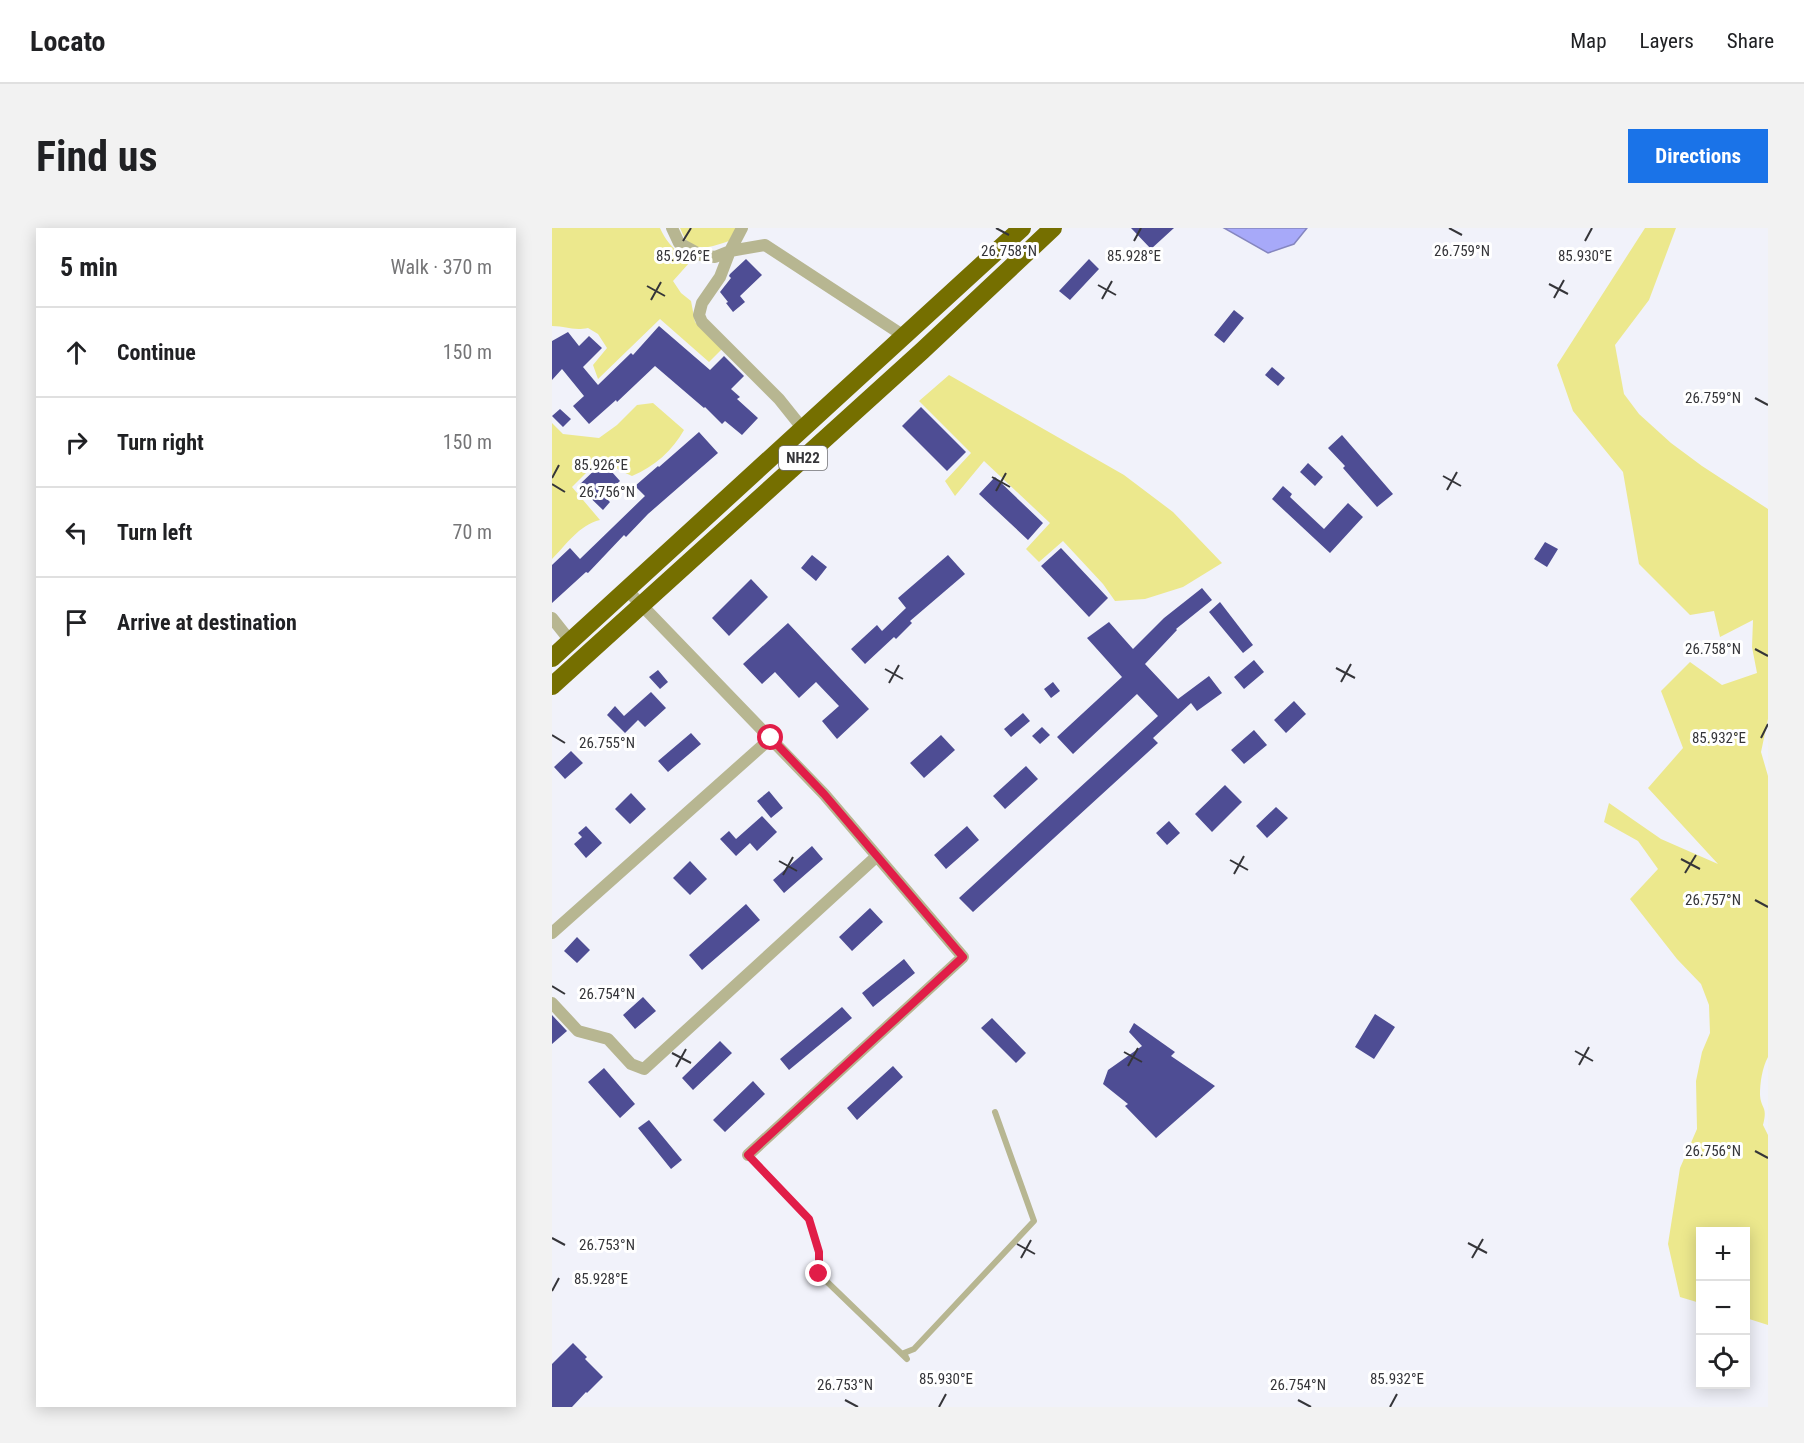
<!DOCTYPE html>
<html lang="en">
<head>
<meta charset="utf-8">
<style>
  body { margin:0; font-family:"Roboto Condensed",sans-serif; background:#f2f2f2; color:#202124 }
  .controls { position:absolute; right:18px; bottom:18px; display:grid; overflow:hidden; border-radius:0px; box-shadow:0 3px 15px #0003 }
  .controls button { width:54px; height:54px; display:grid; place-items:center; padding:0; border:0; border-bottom:2px solid #e0e0e0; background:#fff; color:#202124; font:30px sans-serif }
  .stop { position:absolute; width:18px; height:18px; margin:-14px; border:4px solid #e11d48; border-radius:50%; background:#fff }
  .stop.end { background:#e11d48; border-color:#fff; box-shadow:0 2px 6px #0008 }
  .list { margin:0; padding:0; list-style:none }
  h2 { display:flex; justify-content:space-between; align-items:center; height:78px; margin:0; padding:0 24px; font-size:26px }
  h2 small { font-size:20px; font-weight:400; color:#757577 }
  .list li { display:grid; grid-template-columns:39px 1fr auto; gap:18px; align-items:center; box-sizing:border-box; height:90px; padding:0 24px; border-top:2px solid #e0e0e0 }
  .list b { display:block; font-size:22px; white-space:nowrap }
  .list em { font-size:20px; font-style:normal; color:#757577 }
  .icon { flex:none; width:33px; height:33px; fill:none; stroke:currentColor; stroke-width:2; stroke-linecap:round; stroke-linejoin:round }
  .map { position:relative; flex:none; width:1216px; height:1179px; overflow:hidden; border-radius:0px }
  header { display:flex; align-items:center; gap:36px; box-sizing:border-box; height:84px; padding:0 30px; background:#fff; border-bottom:2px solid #e0e0e0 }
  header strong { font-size:28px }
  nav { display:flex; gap:33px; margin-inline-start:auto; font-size:21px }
  .intro { display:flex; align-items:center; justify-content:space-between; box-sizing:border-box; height:144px; padding:0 36px }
  h1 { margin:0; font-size:42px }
  .button { padding:15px 27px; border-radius:0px; background:#1a73e8; color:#fff; font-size:21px; font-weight:700 }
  main { display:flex; gap:36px; padding:0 36px }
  aside { flex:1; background:#fff; border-radius:0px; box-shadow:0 3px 15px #0003 }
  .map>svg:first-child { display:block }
  .green { fill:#ece88d }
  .water { fill:#a7a9f9; stroke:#8586bf; stroke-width:1.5 }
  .building { fill:#4e4d94 }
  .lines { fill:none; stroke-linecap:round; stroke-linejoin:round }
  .lane { stroke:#b7b691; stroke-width:6 }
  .street { stroke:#b7b691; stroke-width:12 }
  .highway { stroke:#756f00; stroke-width:18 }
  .route { stroke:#e11d48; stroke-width:8 }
  .ticks { fill:none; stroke:#353539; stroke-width:2 }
  .labels { text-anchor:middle; stroke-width:6; stroke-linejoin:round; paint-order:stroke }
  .shield { fill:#fff; stroke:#727274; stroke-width:1.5 }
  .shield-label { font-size:15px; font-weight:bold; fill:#353539 }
  .ticks-label { font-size:15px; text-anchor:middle; fill:#353539; stroke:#fff; stroke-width:6; stroke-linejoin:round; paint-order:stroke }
</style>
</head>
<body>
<header>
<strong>Locato</strong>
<nav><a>Map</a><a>Layers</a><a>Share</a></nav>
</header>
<div class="intro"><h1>Find us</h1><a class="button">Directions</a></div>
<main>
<aside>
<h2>5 min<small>Walk · 370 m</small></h2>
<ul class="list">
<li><svg class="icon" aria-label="ahead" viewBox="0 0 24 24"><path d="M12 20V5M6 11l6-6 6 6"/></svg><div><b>Continue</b></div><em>150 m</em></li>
<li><svg class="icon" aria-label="right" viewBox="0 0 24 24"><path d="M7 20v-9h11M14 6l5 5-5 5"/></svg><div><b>Turn right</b></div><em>150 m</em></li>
<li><svg class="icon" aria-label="left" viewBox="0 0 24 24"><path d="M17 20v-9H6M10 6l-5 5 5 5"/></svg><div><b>Turn left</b></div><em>70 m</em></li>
<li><svg class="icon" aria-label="arrive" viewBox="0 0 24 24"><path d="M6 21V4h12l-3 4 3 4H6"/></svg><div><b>Arrive at destination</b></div></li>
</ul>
</aside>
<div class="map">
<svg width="1216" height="1179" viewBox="0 0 1216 1179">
  <rect width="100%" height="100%" fill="#f1f2fa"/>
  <path class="green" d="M0 0H108C114 14 125 25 138 34L121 53 129 65 139 73 143 94 170 121 157 134 108 91 46 151 41 137 55 120 46 106 36 100C20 103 15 98 0 98Z
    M128 0H185L177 13C165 17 146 25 135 13 132 10 130 4 128 0Z
    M1093 0H1124L1097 72 1063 117 1072 166 1087 186 1119 215 1150 238 1216 281V491L1209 524 1216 548V829C1210 840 1208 855 1208 867 1209 882 1216 877 1211 897L1216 907V1097L1194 1090V1004H1148V1075L1128 1069 1116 1016 1128 940 1145 901 1144 853 1150 824 1158 805 1157 777 1149 756 1125 731 1078 671 1106 641 1086 613 1052 594 1057 575 1109 611 1166 636 1096 560 1131 520 1109 463 1138 434 1170 457 1205 445 1200 419 1201 392 1168 409 1162 383 1138 387 1087 336 1071 244 1021 183 1005 137Z
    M397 147 572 247 621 284 670 335 631 359 593 371 563 373 551 356 511 313 487 334 474 321 498 295 432 233 403 268 393 253 419 225 367 173Z
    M101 175 132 202C121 222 102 239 80 248L67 242 50 229 20 259 48 292C27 297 14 317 0 331V195L11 206 47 210 65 197 85 177Z"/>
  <path class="water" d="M672 0H755L742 16 716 25Z"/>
  <path class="building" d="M579 0H622L599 21Z
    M194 31 210 47 188 68 193 74 181 84 174 75 176 74 168 64 179 50 177 48 178 46Z
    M537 31 547 41 518 72 507 63Z
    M682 82 692 90 672 115 662 107Z
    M107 98 158 142 172 128 192 148 179 161 188 169 185 171 206 190 190 207 173 193 170 196 153 179 152 180 103 138 65 174 64 172 37 196 21 178 32 168 10 141 0 152V113L16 104 27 118 37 108 50 120 31 139 46 157 79 125 81 127Z
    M720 139 733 150 726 158 713 147Z
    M369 179 414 224 395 243 350 198Z
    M8 181 19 191 11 199 0 188Z
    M147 204 166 225 96 286 74 309 72 307 36 345 34 344 0 375V337L18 320 28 331 93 268 83 258 106 238 107 239Z
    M790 207 841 266 825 279 791 240 793 238 776 220Z
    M51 234 68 253 52 268 58 274 51 282 26 258Z
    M756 235 771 249 763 258 748 244Z
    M443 249 491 295 476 312 427 266Z
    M731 258 740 266 738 269 772 301 796 275 811 289 778 325 720 271Z
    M993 314 1006 321 995 339 982 331Z
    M509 320 556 370 537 389 489 338Z
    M260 327 275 339 264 353 249 340Z
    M396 327 413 346 358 393 360 395 344 411 342 409 313 436 299 421 325 397 330 403 354 380 346 370Z
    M199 351 216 369 177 408 160 390Z
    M650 360 660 372 624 401 625 402 593 436 626 471 657 448 670 465 645 483 639 475 601 510 606 515 421 684 407 670 606 488 585 466 521 526 505 509 570 449 535 410 557 394 581 421 612 390Z
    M668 374 701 417 691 425 657 384Z
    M236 395 317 481 285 511 270 493 287 478 264 454 247 470 223 444 210 456 191 436Z
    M702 432 712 444 692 461 682 449Z
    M106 442 116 454 108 461 97 449Z
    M501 454 508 463 499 470 492 461Z
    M99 464 114 480 93 499 86 492 73 505 55 487 63 478 72 488Z
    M742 473 754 486 734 505 722 492Z
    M471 485 478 493 459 509 452 501Z
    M490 499 498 507 488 516 480 508Z
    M702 502 715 517 692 536 679 522Z
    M139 505 149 516 116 544 106 533Z
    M389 507 403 522 372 550 358 535Z
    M19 523 31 535 13 551 2 539Z
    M474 538 486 551 453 581 441 568Z
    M673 557 690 574 660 604 643 586Z
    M217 563 231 580 219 590 205 573Z
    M79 565 94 581 78 596 63 581Z
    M724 579 736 590 715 610 704 598Z
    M210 588 225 604 205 623 198 615 184 628 168 611 177 603 184 611Z
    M617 593 628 605 615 617 604 605Z
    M34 598 50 615 34 630 22 616 30 609 26 605Z
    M415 598 427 612 394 641 382 627Z
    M260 618 271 631 232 665 221 652Z
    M138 633 155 651 138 667 121 650Z
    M194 676 208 692 150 742 137 727Z
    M318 680 331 694 300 723 287 709Z
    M25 709 38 722 25 735 12 723Z
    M352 731 363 745 321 779 310 765Z
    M91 769 104 783 83 801 71 787Z
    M290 779 300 790 237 842 228 831Z
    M823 786 843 799 822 831 803 819Z
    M0 787 15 803 0 816Z
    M440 790 474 825 464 835 429 800Z
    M582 795 623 824 619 828 663 858 604 910 573 878 576 876 551 856 556 842 590 818 577 804Z
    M168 813 180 825 141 862 130 850Z
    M341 838 351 849 305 892 295 880Z
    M52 840 83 876 68 890 36 854Z
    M201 853 213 866 173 904 161 892Z
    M97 892 130 932 119 941 86 900Z
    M21 1115 35 1129 33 1131 51 1149 35 1165 34 1164 20 1179H0V1136Z"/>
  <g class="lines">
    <path class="lane" d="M196 927 257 991 267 1024V1046L355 1131 352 1125 362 1121 482 993 443 884"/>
    <path class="street" d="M120 0 127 15 149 27 163 29 178 23 213 17 352 108
      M190 0 178 23 168 49 150 75 147 87 150 94 227 171 251 201
      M75 362 272 566 411 729 196 927
      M0 390 19 414
      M0 705 219 510
      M0 775 26 803 56 811 79 836 92 841 325 628"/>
    <path class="highway" d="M0 430 470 0
      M0 458 370 123 501 0"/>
  </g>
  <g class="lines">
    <path class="route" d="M219 510 272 566 411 729 196 927 257 991 267 1024V1046"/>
  </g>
  <path class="ticks" d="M444 0 457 7M897 0 910 7M131 13 139 0M582 13 589 0M1033 13 1040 0M997 56 1016 66M546 57 564 67M95 58 113 68M1002 70 1012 52M550 71 560 53M99 72 109 54M1203 170 1216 177M891 248 909 258M440 249 458 259M0 250 7 237M0 256 13 264M895 262 905 244M444 263 454 245M1203 421 1216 428M784 440 803 450M333 441 351 451M789 454 799 436M337 455 347 437M0 507 13 515M1209 510 1216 496M1129 631 1148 641M678 632 696 642M227 633 245 643M1133 645 1144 627M682 646 692 628M231 647 241 629M1203 672 1216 679M0 758 13 766M1023 823 1041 833M572 824 590 834M120 825 139 835M1027 837 1037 819M576 838 586 820M124 839 134 821M1203 923 1216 930M0 1010 13 1017M916 1015 935 1025M465 1016 483 1026M469 1030 479 1012M920 1030 931 1011M0 1063 7 1050M293 1172 306 1179M746 1172 759 1179M387 1179 394 1166M838 1179 845 1166"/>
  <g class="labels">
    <rect class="shield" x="227" y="218" width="48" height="24" rx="4.5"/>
    <g class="shield-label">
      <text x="251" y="235">NH22</text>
    </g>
  </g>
  <g class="ticks-label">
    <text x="457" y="28">26.758°N</text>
    <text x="910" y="28">26.759°N</text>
    <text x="131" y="33">85.926°E</text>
    <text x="582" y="33">85.928°E</text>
    <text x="1033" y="33">85.930°E</text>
    <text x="1161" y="175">26.759°N</text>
    <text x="49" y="242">85.926°E</text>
    <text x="55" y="269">26.756°N</text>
    <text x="1161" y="426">26.758°N</text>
    <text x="1167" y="515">85.932°E</text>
    <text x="55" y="520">26.755°N</text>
    <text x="1161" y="677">26.757°N</text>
    <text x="55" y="771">26.754°N</text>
    <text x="1161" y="928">26.756°N</text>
    <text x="55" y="1022">26.753°N</text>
    <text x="49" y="1056">85.928°E</text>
    <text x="394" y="1156">85.930°E</text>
    <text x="845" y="1156">85.932°E</text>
    <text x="293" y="1162">26.753°N</text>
    <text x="746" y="1162">26.754°N</text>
  </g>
</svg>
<div class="controls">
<button>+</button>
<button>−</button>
<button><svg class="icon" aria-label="locate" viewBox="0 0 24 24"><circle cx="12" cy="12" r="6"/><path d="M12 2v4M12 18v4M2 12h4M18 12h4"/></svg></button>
</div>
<div class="stop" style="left:219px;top:510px"></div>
<div class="stop end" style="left:267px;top:1046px"></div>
</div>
</main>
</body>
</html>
